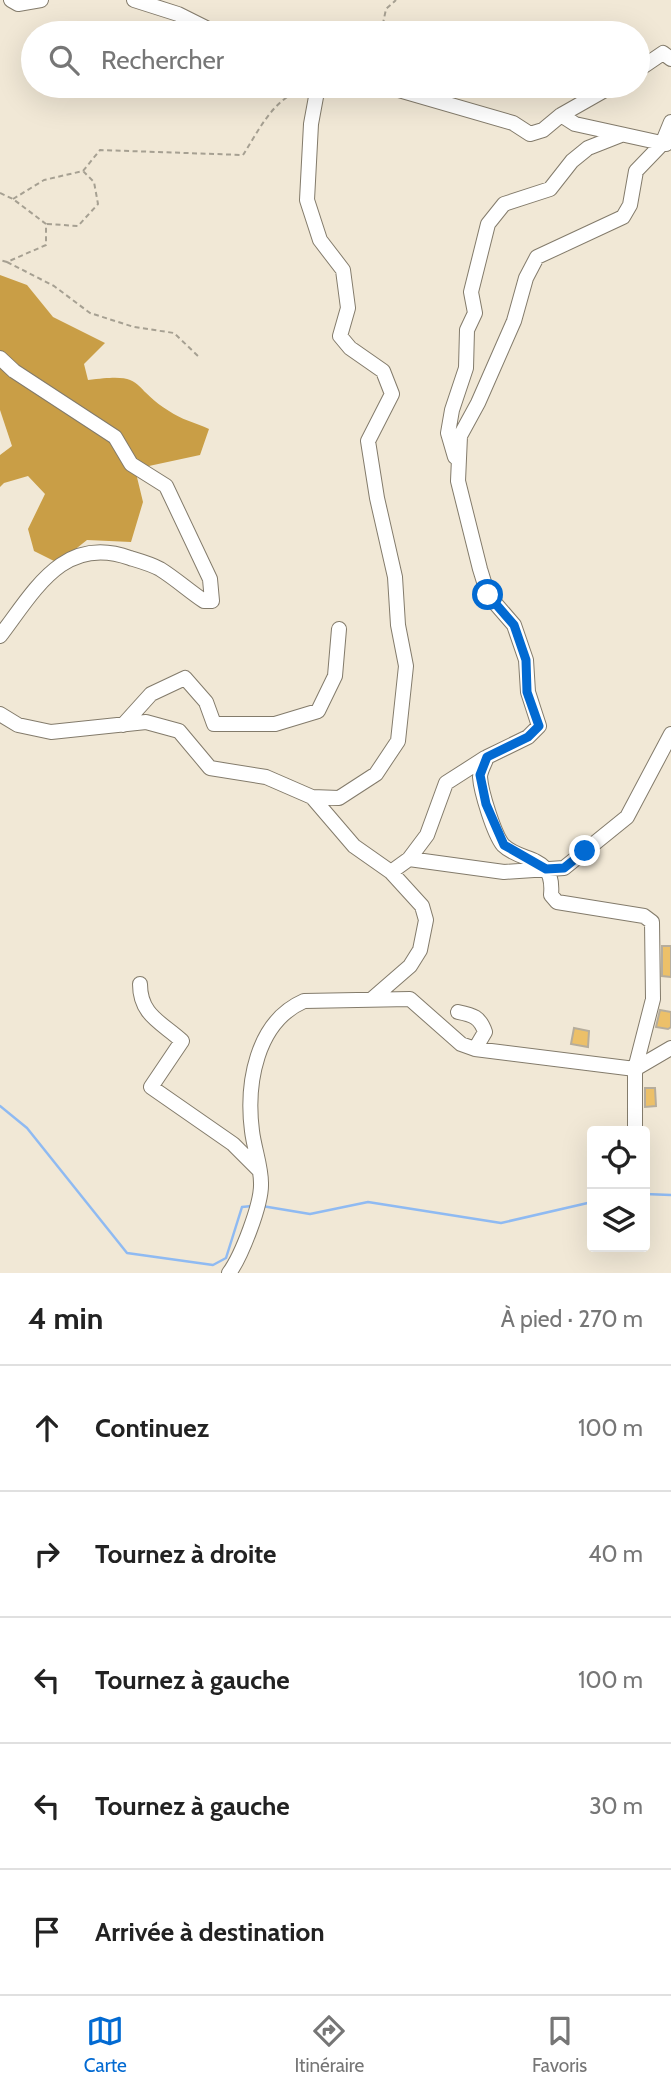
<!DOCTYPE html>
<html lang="fr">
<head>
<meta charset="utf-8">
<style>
  body { margin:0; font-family:Cabin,sans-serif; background:#f2f2f2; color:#222 }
  .controls { position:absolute; right:21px; bottom:21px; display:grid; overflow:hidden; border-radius:7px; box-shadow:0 7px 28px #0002 }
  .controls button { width:63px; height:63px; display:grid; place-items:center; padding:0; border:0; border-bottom:2px solid #e0e0e0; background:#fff; color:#222; font:35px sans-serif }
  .stop { position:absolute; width:21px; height:21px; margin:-16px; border:5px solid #026ad2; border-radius:50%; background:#fff }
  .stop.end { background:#026ad2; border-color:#fff; box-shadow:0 2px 7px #0008 }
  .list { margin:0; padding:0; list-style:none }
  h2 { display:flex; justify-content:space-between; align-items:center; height:91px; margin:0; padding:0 28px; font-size:30px }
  h2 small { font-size:23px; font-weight:400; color:#767676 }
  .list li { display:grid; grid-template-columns:46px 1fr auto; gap:21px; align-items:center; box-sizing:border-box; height:126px; padding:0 28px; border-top:2px solid #e0e0e0 }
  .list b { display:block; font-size:26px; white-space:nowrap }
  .list em { font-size:23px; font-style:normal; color:#767676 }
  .icon { flex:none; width:38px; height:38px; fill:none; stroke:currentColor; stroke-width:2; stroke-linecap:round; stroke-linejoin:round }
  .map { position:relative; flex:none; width:671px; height:1273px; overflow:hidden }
  .search { position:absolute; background:#fff; box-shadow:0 7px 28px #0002; left:21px; right:21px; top:21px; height:77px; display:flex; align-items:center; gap:18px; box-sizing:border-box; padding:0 24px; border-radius:38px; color:#767676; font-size:26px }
  .sheet { height:721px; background:#fff }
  nav { display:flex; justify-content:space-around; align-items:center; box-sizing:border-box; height:98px; border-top:2px solid #e0e0e0; background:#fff; font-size:19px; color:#767676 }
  nav a { display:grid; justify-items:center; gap:4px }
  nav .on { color:#026ad2 }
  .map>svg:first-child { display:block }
  .forest { fill:#c99e46 }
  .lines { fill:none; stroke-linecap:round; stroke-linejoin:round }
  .stream { stroke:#8fbaf2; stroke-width:2.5 }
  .building { fill:#ecc069; stroke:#b6ad9c; stroke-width:2 }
  .minor-casing { stroke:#837b6b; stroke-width:16 }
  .path { stroke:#a6a092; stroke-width:2; stroke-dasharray:5 3.5; stroke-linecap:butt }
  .minor { stroke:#fff; stroke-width:14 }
  .route { stroke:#026ad2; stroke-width:9 }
</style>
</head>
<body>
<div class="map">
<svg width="671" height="1273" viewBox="0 0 671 1273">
  <rect width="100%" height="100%" fill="#f1e8d6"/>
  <path class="forest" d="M0 275 27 285 53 317 105 343 84 364 88 380C147 372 128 385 169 411 180 419 196 423 209 429L200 455 135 469 143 502 131 542 87 540 58 563 34 551 28 529 45 494 28 476 4 483 0 487V455L12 446 0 410Z"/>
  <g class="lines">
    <path class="stream" d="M0 1106 27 1128 127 1253 213 1265 226 1258 242 1207 252 1206
      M645 1194 671 1195
      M262 1206 310 1214 368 1202 501 1223 592 1202"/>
  </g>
  <path class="building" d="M662 946H671V977L662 976Z
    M660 1010 671 1012V1027L668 1029 656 1027Z
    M574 1028 589 1031 588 1047 571 1044Z
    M645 1088H655L656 1106 645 1107Z"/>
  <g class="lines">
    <defs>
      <path id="minor" d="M11 0 18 4 41 0
        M134 0 178 14 216 33
        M638 70 663 53 671 59
        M385 86 513 123 530 134 543 130 561 115 612 86
        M561 115 575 124 666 144
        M0 358 14 371 115 437 131 464 166 486 210 579 212 601H204C189 591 176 579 160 569 151 564 140 561 130 558 64 534 35 590 0 636
        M455 457 448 433 452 410 466 368 467 330 475 313 471 292 488 224 504 204 550 189 572 161 588 148 621 135
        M0 714 18 725 51 732 146 722 179 731 210 768 266 777 312 797 339 798 376 774 398 741 406 666 398 625 395 577 377 498 368 441 392 394 383 371 350 348 340 336 348 308 343 270 320 240 307 200 311 124 318 86
        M123 725 151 694 185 678 206 702 214 724H275L318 711 335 676 339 629
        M312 797 354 846 391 872 409 859 427 835 446 783 485 758
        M409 859 504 872 564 868 627 817 671 734
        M140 984C140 1015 161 1022 182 1041L151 1087 233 1144 258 1169
        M372 999 410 966 420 950 426 920 422 906 391 872
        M458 1012C473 1015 480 1017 485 1032L475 1049
        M635 1131V1069L653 999 652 922 644 916 557 902 551 895C555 853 522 864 503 845 494 834 481 792 480 777 480 771 485 763 487 757L528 737 539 726 528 692 526 660 514 625 488 595 480 569 458 481 460 436 478 403 514 321 526 278 537 257 623 217 630 205 636 171 662 144 671 122
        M229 1273C241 1257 262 1204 261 1183 261 1166 254 1148 252 1131 246 1084 256 1022 304 1001L410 999 461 1044 475 1049 635 1069 671 1048"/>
    </defs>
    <use href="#minor" class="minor-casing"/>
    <path class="path" d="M381 33 386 9 396 0
      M0 193 13 199 46 224V245L7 262 0 260
      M13 199 44 180 83 171 100 150 243 155C259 130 275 95 306 89
      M47 224 78 226 98 204 94 182 83 171
      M7 262 54 286 90 313 134 327 174 333 198 356"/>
    <use href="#minor" class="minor"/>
  </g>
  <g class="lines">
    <path class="route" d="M488 595 514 625 526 660 527 692 539 726 528 737 487 757 480 775 486 804 504 845 546 869 564 868 585 851"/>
  </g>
</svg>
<div class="controls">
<button><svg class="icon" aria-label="locate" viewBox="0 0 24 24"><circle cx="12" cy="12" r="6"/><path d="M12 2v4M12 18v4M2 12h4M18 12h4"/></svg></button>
<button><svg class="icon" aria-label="layers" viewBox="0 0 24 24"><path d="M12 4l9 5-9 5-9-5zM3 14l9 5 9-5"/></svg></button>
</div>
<div class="stop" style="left:488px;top:595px"></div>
<div class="stop end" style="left:585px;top:851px"></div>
<div class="search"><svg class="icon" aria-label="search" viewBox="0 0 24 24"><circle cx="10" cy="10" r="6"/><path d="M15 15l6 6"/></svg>Rechercher</div>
</div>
<section class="sheet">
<h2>4 min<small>À pied · 270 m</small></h2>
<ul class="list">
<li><svg class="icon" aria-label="ahead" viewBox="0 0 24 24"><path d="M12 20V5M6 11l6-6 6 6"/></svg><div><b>Continuez</b></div><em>100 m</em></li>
<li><svg class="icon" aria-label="right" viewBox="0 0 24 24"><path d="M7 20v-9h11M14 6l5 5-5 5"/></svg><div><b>Tournez à droite</b></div><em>40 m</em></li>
<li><svg class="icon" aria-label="left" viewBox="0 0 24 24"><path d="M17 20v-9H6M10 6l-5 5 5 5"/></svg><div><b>Tournez à gauche</b></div><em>100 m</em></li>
<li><svg class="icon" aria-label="left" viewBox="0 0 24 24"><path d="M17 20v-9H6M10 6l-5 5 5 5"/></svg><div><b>Tournez à gauche</b></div><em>30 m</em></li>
<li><svg class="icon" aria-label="arrive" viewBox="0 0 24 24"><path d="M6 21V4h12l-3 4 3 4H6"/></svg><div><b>Arrivée à destination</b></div></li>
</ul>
</section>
<nav>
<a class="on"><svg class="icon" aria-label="map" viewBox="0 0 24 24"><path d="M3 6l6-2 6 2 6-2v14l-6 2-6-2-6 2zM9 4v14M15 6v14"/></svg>Carte</a>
<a><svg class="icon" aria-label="directions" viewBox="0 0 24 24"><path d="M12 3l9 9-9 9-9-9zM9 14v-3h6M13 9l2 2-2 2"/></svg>Itinéraire</a>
<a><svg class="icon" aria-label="saved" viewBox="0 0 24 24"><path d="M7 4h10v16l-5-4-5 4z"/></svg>Favoris</a>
</nav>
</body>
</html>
